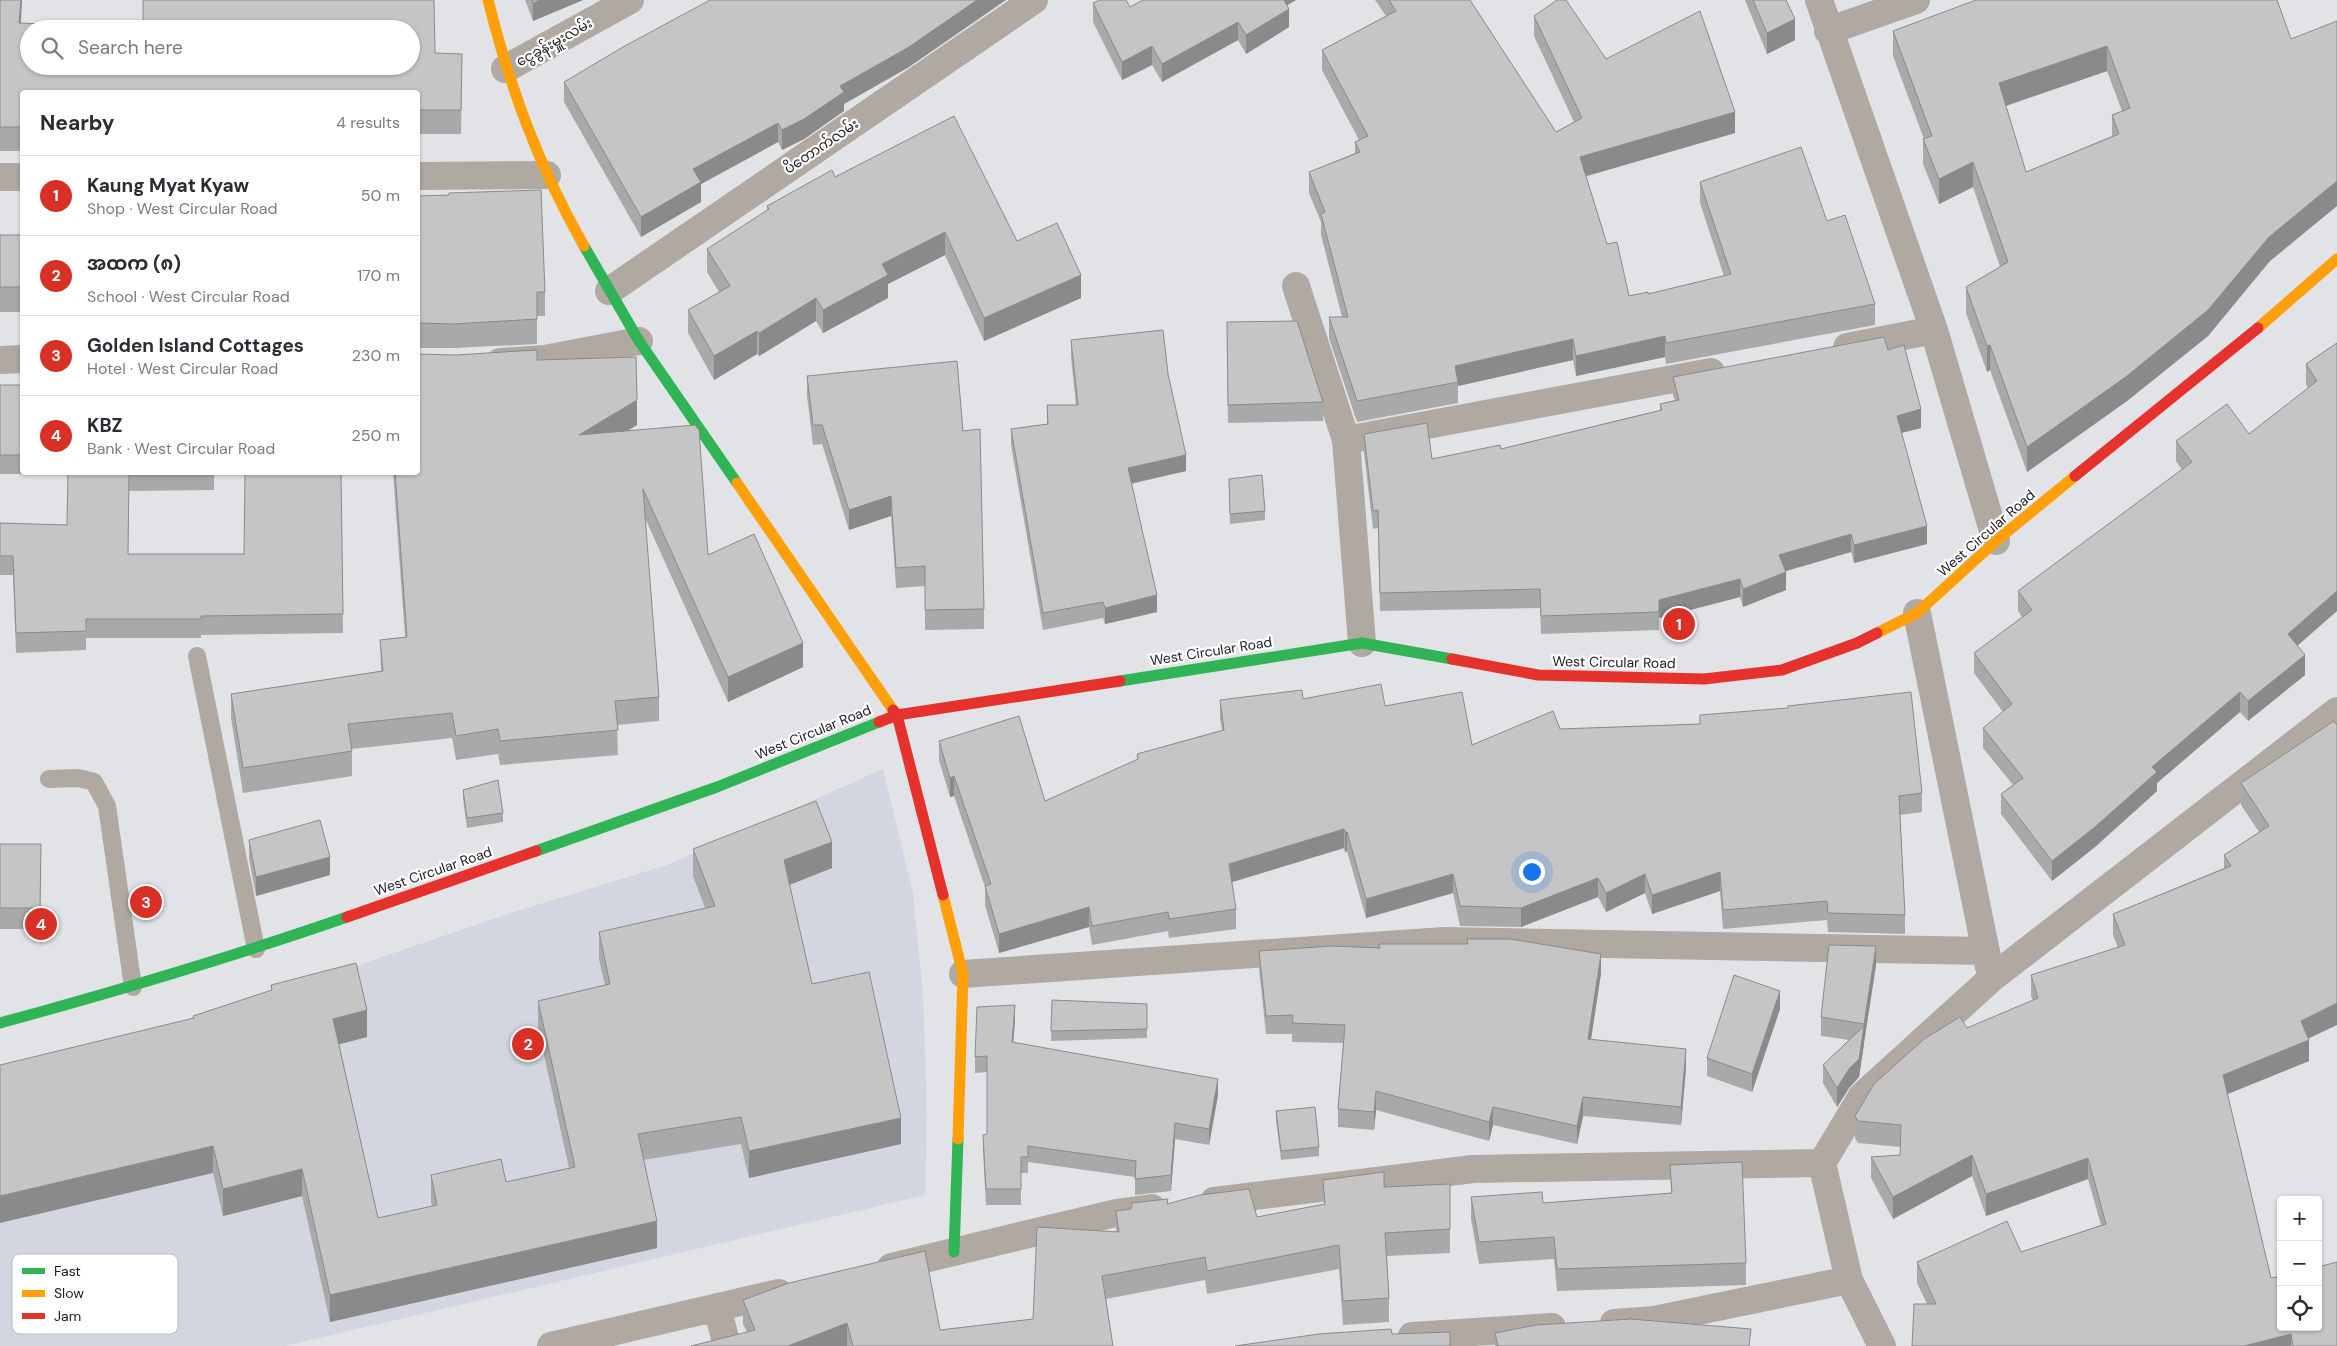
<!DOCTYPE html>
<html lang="en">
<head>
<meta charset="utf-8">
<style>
  body { margin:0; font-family:"DM Sans","Noto Sans Myanmar",sans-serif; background:#f2f2f3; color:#2b2b33 }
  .controls { position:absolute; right:15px; bottom:15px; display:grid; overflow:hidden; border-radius:5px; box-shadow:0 1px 4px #0004 }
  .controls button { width:45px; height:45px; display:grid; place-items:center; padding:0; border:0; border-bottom:1px solid #e1e1e2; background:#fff; color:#2b2b33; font:25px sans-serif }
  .you { position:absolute; left:1531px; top:871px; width:18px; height:18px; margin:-12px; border:4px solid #fff; border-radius:50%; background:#1a73e8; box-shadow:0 0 0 8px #1a73e833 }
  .badge { display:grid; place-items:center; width:32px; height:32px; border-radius:50%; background:#d93025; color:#fff; font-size:16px; font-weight:700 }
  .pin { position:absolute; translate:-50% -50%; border:2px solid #fff; box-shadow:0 1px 5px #0006 }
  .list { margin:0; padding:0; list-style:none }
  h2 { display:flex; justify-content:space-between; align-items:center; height:65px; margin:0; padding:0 20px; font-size:21px }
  h2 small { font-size:16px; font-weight:400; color:#7c7c81 }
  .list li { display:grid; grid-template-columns:32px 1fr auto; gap:15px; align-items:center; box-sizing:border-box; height:80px; padding:0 20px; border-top:1px solid #e1e1e2 }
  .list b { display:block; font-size:19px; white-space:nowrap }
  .list p { margin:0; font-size:16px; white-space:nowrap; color:#7c7c81 }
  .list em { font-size:16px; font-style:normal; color:#7c7c81 }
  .icon { flex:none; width:28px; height:28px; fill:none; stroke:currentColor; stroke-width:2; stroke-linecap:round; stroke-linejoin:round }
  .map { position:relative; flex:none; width:2337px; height:1346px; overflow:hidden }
  .search { position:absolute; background:#fff; box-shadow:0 1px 4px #0004; left:20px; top:20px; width:400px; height:55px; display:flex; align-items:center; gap:12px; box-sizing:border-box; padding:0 18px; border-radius:28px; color:#7c7c81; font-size:19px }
  .panel { position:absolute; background:#fff; box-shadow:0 1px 4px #0004; left:20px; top:90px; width:400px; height:385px; border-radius:5px }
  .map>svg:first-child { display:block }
  .built { fill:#d3d6e0 }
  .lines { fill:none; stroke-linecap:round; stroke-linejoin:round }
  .lane { stroke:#afa9a1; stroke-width:18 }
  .street { stroke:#afa9a1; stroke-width:28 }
  .fast { stroke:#30b455; stroke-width:11 }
  .slow { stroke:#ff9f0a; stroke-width:11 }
  .jam { stroke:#e5322d; stroke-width:11 }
  .wall { fill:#aaa9aa; fill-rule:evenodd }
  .shaded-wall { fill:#8b8a8b }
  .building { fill:#c6c5c6; stroke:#8b8a8b; fill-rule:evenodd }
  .labels { text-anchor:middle; stroke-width:4.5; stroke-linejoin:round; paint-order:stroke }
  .street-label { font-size:14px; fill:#202124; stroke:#fff }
  .key { fill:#fff; stroke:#bcbcbd; stroke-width:1 }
  .key-label { font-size:14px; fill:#202124 }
</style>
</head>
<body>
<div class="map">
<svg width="2337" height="1346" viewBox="0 0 2337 1346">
  <rect width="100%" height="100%" fill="#e2e3e7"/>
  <path class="built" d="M883 769 913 893 923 995 927 1114 925 1195 285 1346H0V1082L227 1010 514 912 667 865Z"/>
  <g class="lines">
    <path class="lane" d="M197 656 256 949
      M49 779 78 778 94 782 107 806 133 987"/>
    <path class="street" d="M1819 0 1934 330 1996 541
      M1828 31 1916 0
      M505 69 630 0
      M418 176 547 175
      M0 177H22
      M1296 286 1346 440 1362 643
      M609 291 1034 0
      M1847 347 1934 330
      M0 360 22 359
      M500 362 545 359 639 341
      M1346 440 1711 372
      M1917 613 1989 967
      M963 974 1444 941 1986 951
      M1214 1201 1473 1169 1822 1163
      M891 1267 1116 1213 1152 1208
      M717 1307 727 1346
      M1614 1323 1654 1320 1849 1280
      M1412 1336 1552 1327
      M551 1346 779 1293
      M1882 1346 1849 1280 1822 1163 1862 1096 1992 978 2337 711"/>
    <path class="fast" d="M584 246 639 341 737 483
      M1120 681 1362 643 1452 659
      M536 851 717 787 879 722
      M0 1023C117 991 232 957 347 917
      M954 1252 958 1139"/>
    <path class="slow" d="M488 0C510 88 539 167 584 246
      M2258 328 2337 259
      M737 483 893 710
      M1877 633 1917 613 1996 541 2075 476
      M943 895 963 974 958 1139"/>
    <path class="jam" d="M2075 476 2258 328
      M1452 659 1538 675 1704 679 1782 670 1857 643 1877 633
      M893 710 897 715 943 895
      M879 722 897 715 1120 681
      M347 917 536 851"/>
  </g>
  <path class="wall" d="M0 0H22L21 23 435 53 462 78 461 134H418V92H22V151H0Z
    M525 0H583L533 21Z
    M1143 0H1296L1287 5 1289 27 1246 54 1238 40 1162 82 1152 65 1122 80 1093 22V3L1130 7Z
    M1375 0H1470L1556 132 1574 122 1534 36V16L1606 59 1735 133 1586 176 1607 244 1629 296 1648 294 1724 276 1700 203V182L1827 221 1875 304V325L1666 364 1665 357 1576 376 1573 360 1458 386V403L1357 422 1329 338V317H1342L1321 235V222L1309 193V172L1355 153V142L1359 140 1322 70V50L1386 16Z
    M1745 0H1786L1795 40 1767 54Z
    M2277 0 2269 262 2208 336 2127 401 2027 472 1990 370 1987 372 1966 313V287L2000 267 1973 187 1939 204 1923 164V139H1924L1893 56V31ZM2107 71 2122 111 2112 115V136L2026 172 2006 106Z
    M909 67 844 104V111L804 139 782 150 778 142 701 184V202L641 237 564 102V82Z
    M835 177 1017 241 1081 298 984 341 945 255 888 284V298L823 333 816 321 759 356 757 354 714 380 688 333V310L719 292 707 272V249L767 211V206Z
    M418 196 545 292V316H537V344L454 348H418Z
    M0 235H22V312H0Z
    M1227 322 1323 402V421L1228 423Z
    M1071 340 1168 374 1186 471 1131 484 1157 612 1105 624 1103 618 1043 630 1011 445V429L1047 424V405H1076L1071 357Z
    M2337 343V611L2297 645 2305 675 2248 721 2240 712 2157 783V791L2095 847 2052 881 2001 814V794L2013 785 1983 748V728L2003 712 1974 673V653L2022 617 2018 611V591L2182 470 2176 461V441L2249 434 2308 388 2306 384V364Z
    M1888 350 1921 428 1901 433 1927 544 1854 563 1851 552 1786 571V590L1743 607 1740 597 1659 618V630L1541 634 1540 608 1380 611 1378 528 1373 529 1364 453V434L1432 459 1501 449 1660 410V404L1675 400 1673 395V377Z
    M537 360 637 425 627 431 708 555 803 667 728 702 645 518 659 697V721L617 725 618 755 500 765 498 754 456 760 452 738 352 749V776L243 793 231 718V694L381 671 380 640 405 637 393 472H418Z
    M807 376 963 431 984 609V629L925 630V586L896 588 891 516 849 530 822 444 813 445 807 396Z
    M0 385H22V472H214V490L129 491 128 554H244L341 474 343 633 201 635V638H86V650L16 653 13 575H0V523L67 525 68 474H0Z
    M1229 479 1265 511V520L1230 524Z
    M1303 699 1385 706 1472 745 1560 729 1700 724V715L1922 793V812L1900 815 1905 915V934L1828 932 1827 920 1723 929 1720 891 1652 914 1645 893 1606 912 1598 897 1521 927 1460 926 1453 893 1366 918 1347 851 1345 852 1344 848 1232 882 1236 909V929L1169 938 1168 931 1092 945 1089 927 999 953 985 905V887L954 796 950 797 939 760V741L1045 801 1137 760V754L1222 730 1220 719V700Z
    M2334 721 2309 1039V1061L2227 1094 2271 1278 2337 1346H1912L1927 1304 1917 1283V1262L2021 1252 2101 1225 2088 1179 1986 1216 1972 1176 1893 1219 1871 1178V1157L1900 1155V1147L1858 1143 1855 1138V1116L1967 1028 2033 1001 2031 996V975L2118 948 2113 935V914L2224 868V855L2259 832 2241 805V783Z
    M463 790 503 813V822L467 828 463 799Z
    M249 840 330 875 256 896 249 859Z
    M0 844H41L40 929H0Z
    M693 849 832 868 789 885 812 984 901 1144 749 1178 741 1144 643 1160 657 1248 330 1322 302 1196 223 1216 213 1173 193 1016 271 991V985L367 1037 339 1044 378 1218 432 1206 431 1202V1175L506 1182 569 1168 538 1028V1001L605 985 599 959V932L705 908 693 876Z
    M1467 939 1601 973 1591 1040 1686 1068 1681 1125 1583 1116 1577 1144 1493 1125 1489 1141 1376 1110 1374 1130 1338 1127V1109L1343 1043 1292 1042V1034H1266L1259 969V951L1379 948V944H1467Z
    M1876 965 1859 1077 1849 1088 1837 1107 1823 1083V1065L1849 1040 1821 1036V1017Z
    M1052 1000 1147 1004V1038L1051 1041Z
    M1780 1009 1752 1092 1707 1076V1058Z
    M1015 1021 1013 1042 1218 1095 1209 1145 1175 1139 1171 1191 1135 1195V1177L1028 1162V1173H1021V1205H986L983 1151V1135L987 1134V1072L975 1073V1057Z
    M1276 1111 1319 1147V1156L1281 1160 1276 1120Z
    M1670 1165 1746 1263V1285L1557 1291 1554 1259 1479 1264 1471 1219V1197L1543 1203 1671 1193Z
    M1323 1180 1384 1187 1450 1184V1253L1387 1256 1389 1298V1322L1343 1325 1339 1269 1207 1294 1205 1280 1106 1299 1113 1346H691L747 1332 743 1324V1300L940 1330 1033 1319 1116 1232V1211L1168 1204 1257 1217 1324 1204Z
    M1495 1333 1751 1346H1495Z"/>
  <path class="shaded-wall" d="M21 0H22L19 46V23Z
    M541 0H583L533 21V3Z
    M977 0H1006L909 67 844 104V111L804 139 782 150V130L840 86Z
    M1279 0H1296L1279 10Z
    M1289 9V27L1246 54V35Z
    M1795 19V40L1767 54V33Z
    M1238 22V40L1162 82V64Z
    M1152 46V65L1122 80V62Z
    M2107 46V71L1999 108V83Z
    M1735 112V133L1580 178V157Z
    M778 123V142L701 184V202L641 237V217L693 169Z
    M1973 162V187L1939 204V179Z
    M2337 181V206L2269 262 2208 336 2127 401 2027 472V447L2269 237Z
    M945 232V255L888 284V298L823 333V310L882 264Z
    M1081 275V298L984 341V318Z
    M816 298V321L759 356V333Z
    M757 331V354L714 380V356Z
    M1665 336V357L1576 376V356Z
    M1573 339V360L1458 386 1455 366Z
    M1990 345V370L1987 372V346Z
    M637 400V425L579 460V435Z
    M1921 409V428L1897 434V416Z
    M1186 455V471L1128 484V468Z
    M891 496V516L849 530V510Z
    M1927 526V544L1854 563V545Z
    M1851 534V552L1779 573V555Z
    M1786 572V590L1743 607V589Z
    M1740 579V597L1659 618V600Z
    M2337 591V611L2288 654V634Z
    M1157 595V612L1105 624V608Z
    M803 643V667L728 702V677Z
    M2305 655V675L2248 721V701Z
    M2240 692V712L2157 783V791L2095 847 2052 881V861L2152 767Z
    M954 776V796L950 797V778Z
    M1344 829V848L1229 883V864Z
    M1345 832H1347V851L1345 852Z
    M832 842V868L784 887V860Z
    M330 857V875L256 896V877Z
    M1720 872V891L1652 914V895Z
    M1453 874V893L1366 918V899Z
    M1645 874V893L1606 912V893Z
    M1598 878V897L1521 927V908Z
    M1089 907V927L999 953V934Z
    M1876 946V965L1864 1042V1024Z
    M1601 954V973L1588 1058V1039Z
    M1780 991V1009L1752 1092V1074Z
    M2337 1003V1025L2301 1042V1021Z
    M1015 1005V1021L1012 1058V1042Z
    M367 1010V1037L333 1046V1019Z
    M1864 1026V1044L1859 1077 1849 1088 1837 1107V1088Z
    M2309 1040V1061L2223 1096V1075Z
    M1686 1049V1068L1681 1125V1107Z
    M1218 1079V1095L1209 1145V1129Z
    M1376 1091V1110L1374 1130V1112Z
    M1583 1097V1116L1577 1144V1126Z
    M1493 1107V1125L1489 1141V1122Z
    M901 1118V1144L749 1178V1151Z
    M1175 1123V1139L1171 1191V1175Z
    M213 1146V1173L0 1223V1196Z
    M1972 1155V1176L1893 1219V1197Z
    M2088 1158V1179L1986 1216V1194Z
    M302 1169V1196L223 1216V1189Z
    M657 1221V1248L330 1322V1295Z
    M847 1323V1346H788Z
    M2291 1334V1346H2244Z"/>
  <path class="building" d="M0 0H21L19 23 143 28V0H434L435 53 462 54 461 110H418V92H22V127H0ZM29 29H411V66H29Z
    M532 0H541L533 3Z
    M710 0H977L909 47 840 86 844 92 804 119 782 130 778 123 693 169 701 182 641 217 564 82 623 47Z
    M1100 0H1126L1130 7 1143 0H1284L1289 9 1246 35 1238 22 1162 64 1152 46 1122 62 1093 3Z
    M1389 0H1470L1556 132 1582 118 1534 16 1557 0H1566L1606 59 1700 11 1735 112 1580 157 1607 244 1617 242 1629 296 1648 292V294L1731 274 1700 182 1801 147 1827 221 1845 215 1875 304 1666 343 1665 336 1576 356 1573 339 1455 366 1458 382 1357 401 1329 317H1348L1321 214 1325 212 1309 172 1360 152 1355 142 1368 136 1322 50 1396 11Z
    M1753 0H1786L1795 19 1767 33Z
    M1976 0H2277L2291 39 2337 21V181L2269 237 2208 310 2127 376 2027 447 1990 345 1987 346 1966 287 2008 262 1973 162 1939 179 1923 139 1932 136 1893 31ZM2107 46 2130 108 2112 115 2119 134 2026 172 1999 83Z
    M954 116 1017 241 1057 223 1081 275 984 318 945 232 882 264 888 275 823 310 816 298 759 333 757 331 714 356 688 310 730 286 707 249 769 209 767 206 832 170 835 177Z
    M541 190 545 292H537V319L454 324 418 323V196L449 195V193Z
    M0 235H22V287H0Z
    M1297 321 1323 402 1228 405 1227 322Z
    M1163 330 1168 374 1186 455 1128 468 1157 595 1105 608 1103 602 1043 613 1011 429 1048 424 1047 405H1078L1071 340Z
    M1884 337 1888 350 1904 345 1921 409 1897 416 1927 526 1854 545 1851 534 1779 555 1786 572 1743 589 1740 579 1659 600V612L1541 616 1540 589 1380 593 1378 510 1373 511 1364 434 1427 423 1432 459 1500 445 1501 449 1662 410 1660 404 1679 400 1673 377Z
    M2337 343V591L2288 634 2305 655 2248 701 2240 692 2152 767 2157 772 2095 827 2052 861 2001 794 2023 778 1983 728 2012 704 1974 653 2032 610 2018 591 2192 462 2176 441 2227 404 2249 434 2317 381 2306 364Z
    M537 350V360L636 357 637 400 579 435 695 425 699 430 708 555 754 534 803 643 728 677 643 489 659 697 615 701 618 730 500 741 498 729 456 736 452 713 348 724 352 751 243 768 231 694 383 671 380 640 407 637 395 472H418V354L455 355Z
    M957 361 963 431 980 429 984 609 925 610V566L896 568 891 496 849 510 822 425H813L807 376Z
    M0 385H22V455H0Z
    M68 472H129L128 554H244L245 472 341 474 343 614 201 616V619H86V631L16 633 13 556H0V523L67 525Z
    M1262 475 1265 511 1230 514 1229 479Z
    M1381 684 1385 706 1462 692 1472 745 1553 711 1560 729 1700 724V715L1788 708V706L1911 692 1922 793 1899 796 1905 915 1828 913 1827 901 1723 910 1720 872 1652 895 1645 874 1606 893 1598 878 1521 908 1460 906 1453 874 1366 899 1347 832H1345L1344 829 1229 864 1236 909 1169 919 1168 912 1092 926 1089 907 999 934 985 886 991 884 954 776 950 778 939 741 1019 716 1045 801 1138 759 1137 754 1224 730 1220 700 1302 690 1303 699Z
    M2334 721 2337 725V1003L2301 1021 2309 1040 2223 1075 2271 1278 2281 1276V1327H2318V1267L2337 1262V1346H2293L2291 1334 2244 1346H1912L1914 1304H1936L1917 1262 2007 1221 2021 1252 2106 1224 2088 1158 1986 1194 1972 1155 1893 1197 1871 1157 1900 1155 1901 1125 1858 1121 1855 1116 1874 1084 1924 1039 1960 1017 1967 1028 2038 998 2031 975 2125 945 2113 914 2231 866 2224 855 2269 826 2241 783Z
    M498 780 503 813 467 818 463 790Z
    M816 801 832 842 784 860 812 984 869 972 901 1118 749 1151 741 1117 638 1134 657 1221 330 1295 302 1169 223 1189 213 1146 0 1196V1065L194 1018 193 1016 272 990 271 985 356 963 367 1010 333 1019 378 1218 437 1205 431 1175 501 1159 506 1182 575 1167 538 1001 610 984 599 932 715 906 693 849Z
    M320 820 330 857 256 877 249 840Z
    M0 844H41L40 908H0Z
    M1467 939H1510L1601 954 1588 1039 1686 1049 1681 1107 1583 1097 1577 1126 1493 1107 1489 1122 1376 1091 1374 1112 1338 1109 1345 1025 1292 1023 1293 1015 1266 1016 1259 951 1332 946 1380 948 1379 944H1468Z
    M1829 945 1876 946 1864 1024 1821 1017Z
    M1734 975 1780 991 1752 1074 1707 1058Z
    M1052 1000 1147 1004V1029L1051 1031Z
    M1015 1005 1012 1042 1218 1079 1209 1129 1175 1123 1171 1175 1135 1179 1136 1161 1028 1146V1157H1021V1189H986L983 1135 987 1134V1056L975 1057 977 1007Z
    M1864 1026 1859 1059 1849 1069 1837 1088 1823 1065Z
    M1315 1107 1319 1147 1281 1151 1276 1111Z
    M1742 1162 1746 1263 1557 1269 1554 1237 1479 1242 1471 1197 1542 1192 1543 1203 1672 1193 1670 1165Z
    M1384 1172V1187L1450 1184V1229L1385 1233 1389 1298 1343 1301 1339 1245 1207 1271 1205 1257 1102 1276 1113 1346H853L847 1323 788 1346H691L755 1330 743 1300 789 1283 925 1251 940 1330 1033 1319 1037 1227 1119 1232 1116 1211 1131 1209 1132 1203 1168 1199 1167 1204 1200 1195 1249 1189 1257 1217 1325 1204 1323 1180Z
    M1631 1319 1751 1329 1749 1346H1498L1495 1333 1536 1325Z
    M1391 1329 1392 1334 1450 1332V1346H1235L1319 1334Z"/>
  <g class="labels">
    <g class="street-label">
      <text transform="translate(554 42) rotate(-29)" y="5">ငွေခွန်းမှူးလမ်း</text>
      <text transform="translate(821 146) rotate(-34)" y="5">ပိတောက်လမ်း</text>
      <text transform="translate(1986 533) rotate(-41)" y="5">West Circular Road</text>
      <text transform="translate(1211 651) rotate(-9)" y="5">West Circular Road</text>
      <text transform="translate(1614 662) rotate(1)" y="5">West Circular Road</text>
      <text transform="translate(813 732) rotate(-22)" y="5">West Circular Road</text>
      <text transform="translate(433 871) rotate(-19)" y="5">West Circular Road</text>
    </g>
  </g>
  <rect x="12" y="1254" width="166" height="80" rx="8" class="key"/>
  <rect x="22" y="1268" width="23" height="6" fill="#30b455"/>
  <rect x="22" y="1290" width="23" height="7" fill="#ff9f0a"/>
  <rect x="22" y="1313" width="23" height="6" fill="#e5322d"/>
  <g class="key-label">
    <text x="54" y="1276">Fast</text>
    <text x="54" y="1298">Slow</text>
    <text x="54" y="1321">Jam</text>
  </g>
</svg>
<div class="controls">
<button>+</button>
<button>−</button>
<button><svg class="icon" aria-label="locate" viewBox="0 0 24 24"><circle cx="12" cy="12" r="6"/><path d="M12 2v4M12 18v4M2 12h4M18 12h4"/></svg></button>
</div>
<div class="you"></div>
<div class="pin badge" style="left:1679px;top:624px">1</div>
<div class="pin badge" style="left:528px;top:1044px">2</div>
<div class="pin badge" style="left:146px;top:902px">3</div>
<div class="pin badge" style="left:41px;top:924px">4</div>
<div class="search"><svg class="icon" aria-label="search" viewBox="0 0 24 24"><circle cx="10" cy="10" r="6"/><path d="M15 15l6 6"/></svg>Search here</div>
<section class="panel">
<h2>Nearby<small>4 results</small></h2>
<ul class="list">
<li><span class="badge">1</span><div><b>Kaung Myat Kyaw</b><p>Shop · West Circular Road</p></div><em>50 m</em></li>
<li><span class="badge">2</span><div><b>အထက (၈)</b><p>School · West Circular Road</p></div><em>170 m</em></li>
<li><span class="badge">3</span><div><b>Golden Island Cottages</b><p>Hotel · West Circular Road</p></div><em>230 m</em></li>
<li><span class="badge">4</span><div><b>KBZ</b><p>Bank · West Circular Road</p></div><em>250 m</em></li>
</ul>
</section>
</div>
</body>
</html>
